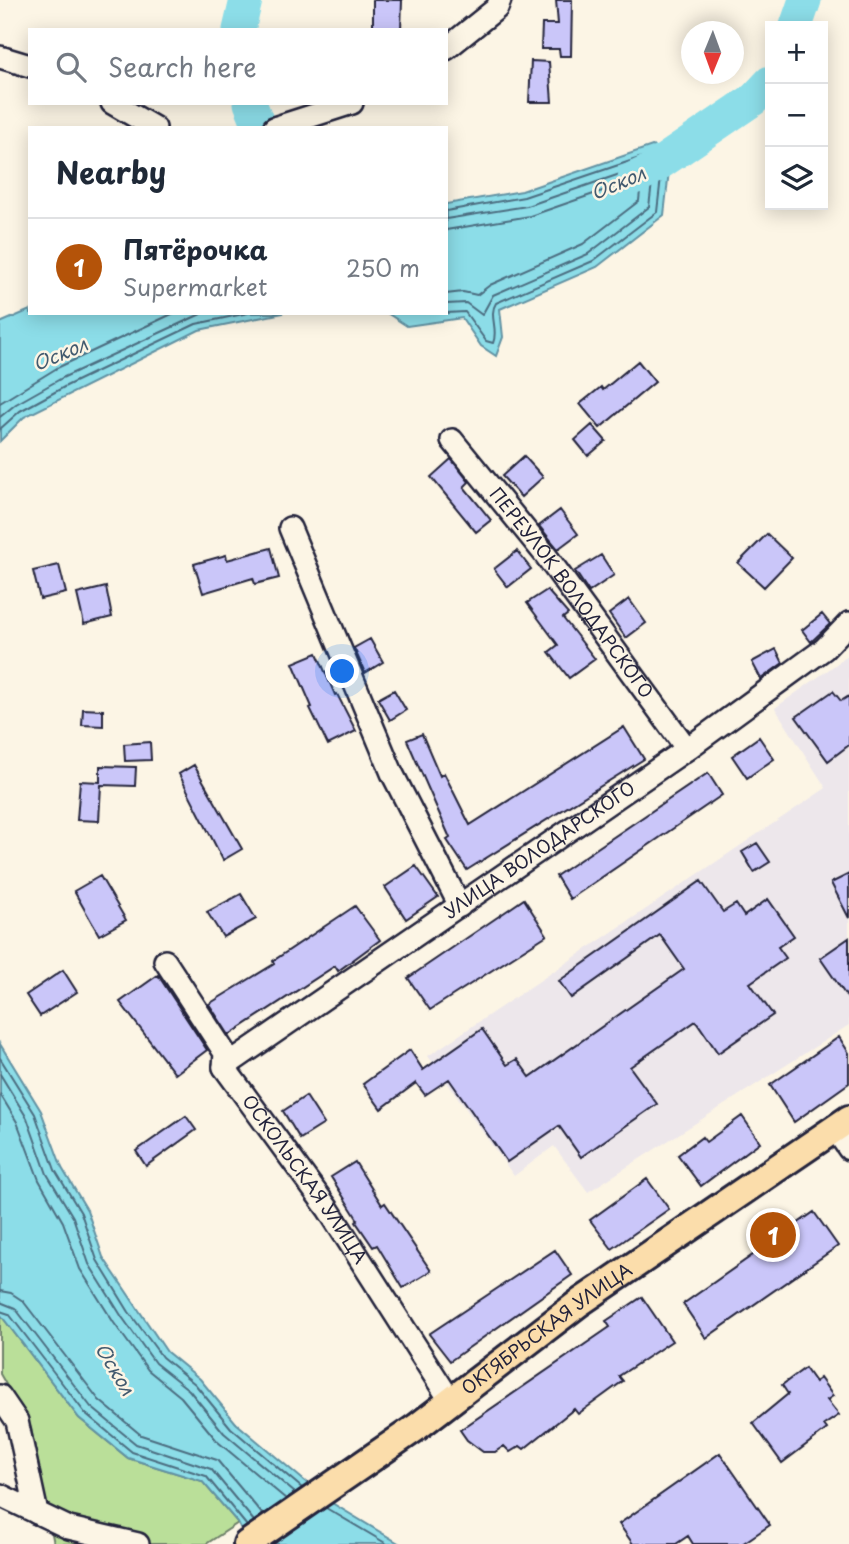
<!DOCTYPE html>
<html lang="en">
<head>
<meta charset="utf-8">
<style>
  body { margin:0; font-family:"Playpen Sans",sans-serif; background:#f2f2f3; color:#1f2937 }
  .controls { position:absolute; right:21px; top:21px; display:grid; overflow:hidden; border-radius:0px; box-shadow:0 4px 18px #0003 }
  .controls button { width:63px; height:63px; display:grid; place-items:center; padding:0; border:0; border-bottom:2px solid #e0e1e3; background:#fff; color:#1f2937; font:35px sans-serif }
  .compass { position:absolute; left:681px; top:21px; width:63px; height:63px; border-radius:50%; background:#fff; box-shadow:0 4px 18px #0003; rotate:181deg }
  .you { position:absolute; left:343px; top:672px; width:24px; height:24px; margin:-18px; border:5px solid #fff; border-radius:50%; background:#1a73e8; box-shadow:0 0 0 10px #1a73e833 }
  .badge { display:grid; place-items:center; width:46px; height:46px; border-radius:50%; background:#b45309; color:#fff; font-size:23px; font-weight:700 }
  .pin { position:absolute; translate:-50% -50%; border:4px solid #fff; box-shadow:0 2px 7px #0006 }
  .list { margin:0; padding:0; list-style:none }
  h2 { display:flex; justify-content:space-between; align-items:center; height:91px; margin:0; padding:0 28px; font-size:30px }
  h2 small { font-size:23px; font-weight:400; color:#747a83 }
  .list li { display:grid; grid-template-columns:46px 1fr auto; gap:21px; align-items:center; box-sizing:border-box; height:98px; padding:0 28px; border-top:2px solid #e0e1e3 }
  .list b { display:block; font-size:26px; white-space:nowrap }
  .list p { margin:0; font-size:23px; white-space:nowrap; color:#747a83 }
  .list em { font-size:23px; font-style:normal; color:#747a83 }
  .icon { flex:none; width:38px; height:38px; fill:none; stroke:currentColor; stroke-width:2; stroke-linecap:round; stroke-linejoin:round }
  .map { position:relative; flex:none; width:849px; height:1544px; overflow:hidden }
  .search { position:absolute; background:#fff; box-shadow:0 4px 18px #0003; left:28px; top:28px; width:420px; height:77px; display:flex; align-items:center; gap:18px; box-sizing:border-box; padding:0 24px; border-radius:0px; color:#747a83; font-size:26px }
  .panel { position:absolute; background:#fff; box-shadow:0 4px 18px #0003; left:28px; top:126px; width:420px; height:189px; border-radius:0px }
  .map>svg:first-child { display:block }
  .built { fill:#ede7eb }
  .green { fill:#badf99; stroke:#6e806a; stroke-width:2 }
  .water { fill:#8cdde8; stroke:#6292a3; stroke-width:2 }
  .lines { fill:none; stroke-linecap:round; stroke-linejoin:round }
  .shore { stroke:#4c6d80; stroke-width:2 }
  .river { stroke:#8cdde8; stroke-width:33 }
  .building { fill:#cac6f9; stroke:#22223b; stroke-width:2 }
  .minor-casing { stroke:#22223b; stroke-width:26 }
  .major-casing { stroke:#22223b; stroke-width:32 }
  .minor { stroke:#fcf5e5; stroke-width:21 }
  .major { stroke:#fbddab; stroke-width:26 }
  .labels { text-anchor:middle; stroke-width:5; stroke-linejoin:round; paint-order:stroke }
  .street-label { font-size:18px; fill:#22223b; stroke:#fcf5e5 }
  .water-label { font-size:19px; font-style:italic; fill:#425a6f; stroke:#fcf5e5 }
</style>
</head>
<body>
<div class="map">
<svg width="849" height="1544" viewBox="0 0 849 1544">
  <rect width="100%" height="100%" fill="#fcf5e5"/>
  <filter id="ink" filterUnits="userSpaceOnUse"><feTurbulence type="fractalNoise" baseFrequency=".0143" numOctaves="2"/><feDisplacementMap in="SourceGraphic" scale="14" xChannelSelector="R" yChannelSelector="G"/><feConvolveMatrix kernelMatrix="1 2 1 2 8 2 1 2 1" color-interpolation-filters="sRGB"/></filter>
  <g filter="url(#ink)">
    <path class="built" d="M849 655V1025L588 1192 554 1146 514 1176 428 1056 826 788 775 708Z"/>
    <path class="green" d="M0 1314 79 1418 128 1458 202 1481 238 1523 206 1544H54L31 1428 0 1374Z"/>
    <path class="water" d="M652 146 671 153 664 215 597 267 500 309 503 337 496 356 481 346 462 318 407 326 387 313H446V204L522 191Z
      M30 310V313H283L199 330 24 417 0 441V323Z
      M0 1044 41 1111 62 1168 87 1210 103 1257 167 1352 200 1379 236 1423 327 1500 400 1544H248L238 1523 202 1481 128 1458 79 1418 0 1314Z"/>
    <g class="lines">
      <path class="shore" d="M446 211 524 197 651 154 663 159 657 212 593 261 496 303C488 315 499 330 493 343L486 341 465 312 446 313
        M446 219 527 206 649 164 654 166 649 207 588 254 493 295 482 315 466 303 446 304
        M446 230 530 216 637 179 641 181 639 201 583 244 490 285 477 295 463 292 446 294
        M0 403 57 368 174 313
        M0 417 16 404 62 378 203 313
        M0 429 20 411 66 386 196 324 248 313
        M0 1058 35 1114 55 1170 81 1213 97 1260 129 1312 162 1357 195 1384 231 1428 302 1488
        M0 1074 27 1118 47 1174 73 1217 89 1264 122 1317 155 1363 189 1390 224 1433 295 1493
        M0 1094 17 1122 39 1180 63 1222 80 1269 114 1323 148 1370 181 1397 218 1442 286 1499
        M0 1291 11 1293 23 1301 99 1400 141 1435 217 1460 263 1515
        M0 1302 15 1308 91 1407 136 1444 211 1469 254 1521
        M0 1311 9 1314 85 1413 132 1452 206 1476 247 1526
        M326 1508 387 1544"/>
      <path class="river" d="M796 26 805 0
        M239 30 246 0
        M250 103 260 128
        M634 178 647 172 754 99 770 82"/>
    </g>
    <path class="building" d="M373 0H402L401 30H373Z
      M556 0H572L571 56H560L559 49H541L542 24H558Z
      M531 61 549 62 552 102H529Z
      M638 361 655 382 600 428 580 404 601 387 603 390Z
      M592 425 606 441 588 456 575 440Z
      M524 456 543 477 521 497 502 476Z
      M451 459 469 482 464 487 491 520 476 532 431 477Z
      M560 510 578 534 558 549 539 526Z
      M767 534 792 558 764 587 738 563Z
      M271 548 279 578 255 584 253 578 203 593 194 564 226 555 227 560Z
      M517 551 531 569 508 587 494 569Z
      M601 555 614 575 589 592 575 571Z
      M59 565 66 593 40 599 33 571Z
      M106 587 112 617 84 624 77 594Z
      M547 590 568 614 563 618 595 659 569 678 549 652 558 645 527 603Z
      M629 599 646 623 626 638 609 614Z
      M822 614 830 624 811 642 802 630Z
      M370 639 383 662 365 673 354 648Z
      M776 649 783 663 761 679 752 662Z
      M317 653 335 695 337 694 356 731 328 745 310 708 312 707 293 663Z
      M394 690 406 710 390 720 378 699Z
      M833 691 841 701 849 696V745L828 761 796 717Z
      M83 709 103 710V726L82 725Z
      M624 727 644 759 467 870 447 840 450 838 407 740 422 734 440 776 444 773 470 825Z
      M759 737 774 759 747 778 732 756Z
      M150 742 151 760 125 761 124 744Z
      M194 765 242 849 223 860 179 774Z
      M100 766 136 767 135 786 101 785 99 821 77 820 80 781 100 782Z
      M708 773 722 795 570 899 556 876Z
      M757 843 770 862 754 872 742 852Z
      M416 866 438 897 406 919 385 887Z
      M849 874V918L831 883Z
      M100 876 126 920 99 935 74 891Z
      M701 881 723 912 736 904 744 916 768 899 794 936 778 947 786 958 750 983 773 1015 718 1053 696 1021 630 1067 657 1104 581 1157 559 1126 507 1162 449 1079 425 1095 416 1083 381 1109 363 1084 410 1050 423 1070 482 1029 507 1065 517 1059 530 1077 684 969 660 935 571 998 559 981Z
      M241 894 256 919 223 937 207 912Z
      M524 899 547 935 430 1010 408 978Z
      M355 906 380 940 338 971 335 966 229 1035 209 1004 274 964 273 961Z
      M849 938V1000L820 958Z
      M63 970 77 992 40 1016 26 995Z
      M158 975 207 1050 175 1074 120 1002Z
      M839 1037 849 1053V1083L794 1122 770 1085Z
      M306 1096 324 1124 300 1139 283 1111Z
      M186 1116 196 1130 146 1166 136 1151Z
      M742 1116 760 1142 701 1186 678 1155 702 1137 706 1142Z
      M355 1162 382 1205 385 1203 431 1271 403 1288 377 1245 373 1247 356 1222 358 1220 331 1177Z
      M647 1179 669 1209 612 1249 590 1220Z
      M814 1212 838 1246 706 1338 683 1304Z
      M555 1250 572 1275 450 1361 429 1334Z
      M642 1297 672 1341 619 1376 623 1381 578 1414 574 1409 524 1449 520 1446 510 1452 504 1446 495 1452H483L467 1440 460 1430 610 1327 606 1321Z
      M805 1368 815 1382 820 1378 833 1396 827 1400 839 1415 824 1425 827 1429 782 1463 753 1423 788 1394 782 1385Z
      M720 1453 770 1525 742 1544H693L688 1536 676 1544H633L619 1524Z"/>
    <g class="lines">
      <defs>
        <g id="minor">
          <path d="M446 49 497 8 500 0"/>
          <path d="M0 57 30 66"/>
          <path d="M112 103 155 128"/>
          <path d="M274 128 352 103"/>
          <path id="s1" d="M452 440 544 553 687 749"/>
          <path d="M290 528 392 773 460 906"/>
          <path id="s2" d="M165 961 225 1053 224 1067 328 1209 450 1400"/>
          <path id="s3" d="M224 1067 687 749 824 649 849 623"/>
          <path d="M835 1129 849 1149"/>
          <path d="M0 1396 17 1421 37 1513"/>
          <path d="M0 1495 69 1528 138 1544"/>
        </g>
        <g id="major">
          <path id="s4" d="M247 1544 417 1427 579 1303 849 1119"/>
        </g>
      </defs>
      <use href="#minor" class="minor-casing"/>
      <use href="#major" class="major-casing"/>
      <use href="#minor" class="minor"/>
      <use href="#major" class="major"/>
    </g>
  </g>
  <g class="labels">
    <g class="street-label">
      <text dy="6" stroke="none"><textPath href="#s1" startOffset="194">ПЕРЕУЛОК ВОЛОДАРСКОГО</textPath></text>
      <text dy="6" stroke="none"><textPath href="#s3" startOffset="383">УЛИЦА ВОЛОДАРСКОГО</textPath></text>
      <text dy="6" stroke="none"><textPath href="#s2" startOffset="262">ОСКОЛЬСКАЯ УЛИЦА</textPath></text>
      <text dy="6" stroke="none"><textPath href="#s4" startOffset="369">ОКТЯБРЬСКАЯ УЛИЦА</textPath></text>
    </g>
    <g class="water-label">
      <text transform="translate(618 183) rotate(-23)" y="7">Оскол</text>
      <text transform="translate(60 354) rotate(-23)" y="7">Оскол</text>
      <text transform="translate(115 1369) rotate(59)" y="7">Оскол</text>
    </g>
  </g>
</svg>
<div class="controls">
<button>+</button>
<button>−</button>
<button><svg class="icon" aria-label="layers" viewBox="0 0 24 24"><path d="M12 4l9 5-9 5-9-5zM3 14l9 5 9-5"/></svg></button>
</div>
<svg class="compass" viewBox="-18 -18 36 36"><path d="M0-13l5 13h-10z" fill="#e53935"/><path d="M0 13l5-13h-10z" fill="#747a83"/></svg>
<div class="you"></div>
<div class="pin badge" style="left:773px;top:1235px">1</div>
<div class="search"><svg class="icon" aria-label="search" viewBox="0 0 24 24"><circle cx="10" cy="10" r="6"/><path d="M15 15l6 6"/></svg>Search here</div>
<section class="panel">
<h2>Nearby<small></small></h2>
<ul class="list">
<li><span class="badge">1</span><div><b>Пятёрочка</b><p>Supermarket</p></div><em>250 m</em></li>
</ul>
</section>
</div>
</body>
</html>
